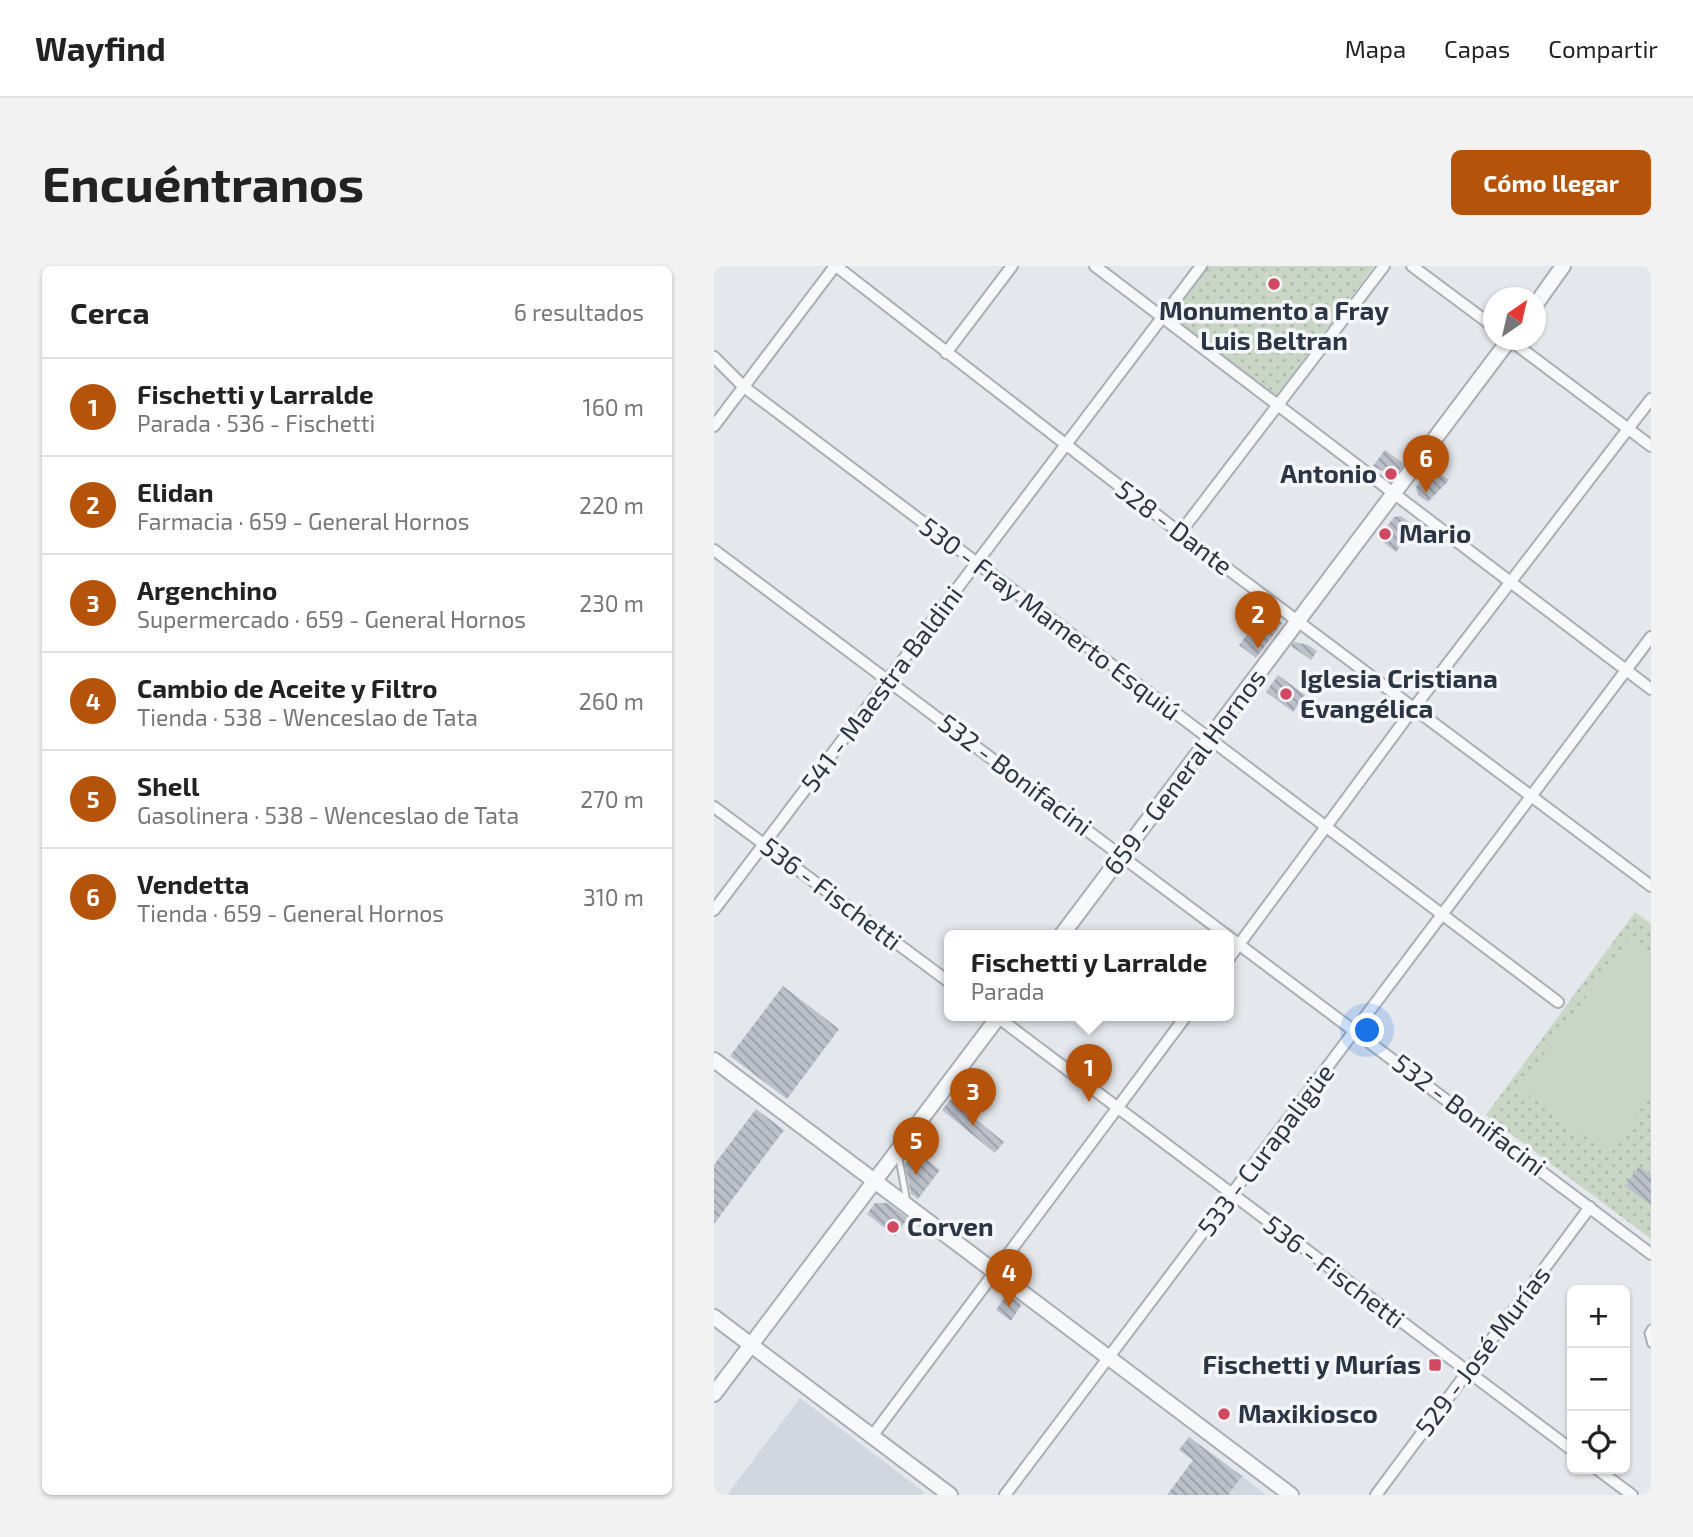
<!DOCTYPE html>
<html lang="es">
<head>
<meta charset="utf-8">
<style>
  body { margin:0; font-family:"Exo 2",sans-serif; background:#f2f2f2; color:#222 }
  .controls { position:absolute; right:21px; bottom:21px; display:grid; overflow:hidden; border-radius:10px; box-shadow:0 2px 5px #0004 }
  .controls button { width:63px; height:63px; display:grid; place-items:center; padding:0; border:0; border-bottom:2px solid #e0e0e0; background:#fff; color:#222; font:35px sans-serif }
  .compass { position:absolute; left:769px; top:21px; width:63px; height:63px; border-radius:50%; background:#fff; box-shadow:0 2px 5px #0004; rotate:34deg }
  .you { position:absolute; left:654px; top:765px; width:24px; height:24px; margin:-18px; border:5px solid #fff; border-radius:50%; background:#1a73e8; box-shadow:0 0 0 10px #1a73e833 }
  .badge { display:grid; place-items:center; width:46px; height:46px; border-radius:50%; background:#b45309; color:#fff; font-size:23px; font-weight:700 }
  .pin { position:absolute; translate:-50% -58px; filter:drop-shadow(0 2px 4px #0008) }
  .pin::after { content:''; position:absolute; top:37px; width:24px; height:21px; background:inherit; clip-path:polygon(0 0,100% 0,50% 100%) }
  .popup { position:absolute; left:230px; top:664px; width:290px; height:91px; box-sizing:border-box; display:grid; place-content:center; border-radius:10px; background:#fff; filter:drop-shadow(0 2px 5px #0005); font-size:23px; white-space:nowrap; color:#767676 }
  .popup b { font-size:26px; color:#222 }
  .popup::after { content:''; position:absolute; left:50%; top:100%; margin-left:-14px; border:14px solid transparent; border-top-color:#fff }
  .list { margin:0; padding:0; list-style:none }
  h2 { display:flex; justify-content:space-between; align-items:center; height:91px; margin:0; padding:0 28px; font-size:30px }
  h2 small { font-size:23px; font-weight:400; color:#767676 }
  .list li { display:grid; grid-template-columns:46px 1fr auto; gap:21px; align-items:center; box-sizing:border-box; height:98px; padding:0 28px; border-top:2px solid #e0e0e0 }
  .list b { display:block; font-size:26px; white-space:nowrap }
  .list p { margin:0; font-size:23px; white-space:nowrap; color:#767676 }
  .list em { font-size:23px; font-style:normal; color:#767676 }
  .icon { flex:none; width:38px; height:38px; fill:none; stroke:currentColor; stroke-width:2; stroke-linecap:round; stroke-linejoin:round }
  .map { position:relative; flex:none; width:937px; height:1229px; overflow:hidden; border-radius:10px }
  header { display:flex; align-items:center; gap:42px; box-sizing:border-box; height:98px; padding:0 35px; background:#fff; border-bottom:2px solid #e0e0e0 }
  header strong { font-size:33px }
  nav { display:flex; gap:38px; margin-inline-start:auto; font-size:24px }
  .intro { display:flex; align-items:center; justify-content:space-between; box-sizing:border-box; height:168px; padding:0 42px }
  h1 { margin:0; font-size:49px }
  .button { padding:18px 32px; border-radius:10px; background:#b45309; color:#fff; font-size:24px; font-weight:700 }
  main { display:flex; gap:42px; padding:0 42px }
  aside { flex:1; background:#fff; border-radius:10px; box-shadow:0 2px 5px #0004 }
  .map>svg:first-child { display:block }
  .built { fill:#d2d6de }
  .grass { fill:url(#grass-dots) }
  .pitch { fill:#c9d6c5 }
  .building { fill:url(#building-back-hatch) }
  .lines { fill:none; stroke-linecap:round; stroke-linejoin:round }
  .service-casing { stroke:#a9aeb6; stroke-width:9 }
  .minor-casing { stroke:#a9aeb6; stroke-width:14 }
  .tertiary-casing { stroke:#a9aeb6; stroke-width:18 }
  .service { stroke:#f7f8fa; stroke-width:5 }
  .minor { stroke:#f7f8fa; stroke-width:10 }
  .tertiary { stroke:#f7f8fa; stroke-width:14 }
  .poi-dot { fill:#d04961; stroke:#f4f6f9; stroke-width:2.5 }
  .labels { text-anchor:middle; stroke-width:7; stroke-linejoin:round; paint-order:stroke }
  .poi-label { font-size:26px; font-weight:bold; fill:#2b3544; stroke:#f4f6f9; text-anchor:start }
  .street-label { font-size:26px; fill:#2b3544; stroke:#f4f6f9 }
</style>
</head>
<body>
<header>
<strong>Wayfind</strong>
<nav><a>Mapa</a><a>Capas</a><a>Compartir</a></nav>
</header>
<div class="intro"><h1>Encuéntranos</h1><a class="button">Cómo llegar</a></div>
<main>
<aside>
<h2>Cerca<small>6 resultados</small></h2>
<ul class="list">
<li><span class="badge">1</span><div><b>Fischetti y Larralde</b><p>Parada · 536 - Fischetti</p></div><em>160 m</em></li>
<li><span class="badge">2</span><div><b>Elidan</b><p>Farmacia · 659 - General Hornos</p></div><em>220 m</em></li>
<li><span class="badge">3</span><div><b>Argenchino</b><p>Supermercado · 659 - General Hornos</p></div><em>230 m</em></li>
<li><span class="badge">4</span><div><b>Cambio de Aceite y Filtro</b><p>Tienda · 538 - Wenceslao de Tata</p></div><em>260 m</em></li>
<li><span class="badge">5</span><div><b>Shell</b><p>Gasolinera · 538 - Wenceslao de Tata</p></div><em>270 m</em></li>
<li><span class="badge">6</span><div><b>Vendetta</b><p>Tienda · 659 - General Hornos</p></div><em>310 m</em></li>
</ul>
</aside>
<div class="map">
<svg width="937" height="1229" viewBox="0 0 937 1229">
  <defs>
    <pattern id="grass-dots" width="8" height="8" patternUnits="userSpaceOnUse" patternTransform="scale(1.75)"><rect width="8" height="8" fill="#c9d6c5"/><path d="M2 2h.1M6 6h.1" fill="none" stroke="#adb8aa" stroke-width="1.8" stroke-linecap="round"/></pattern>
    <pattern id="building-back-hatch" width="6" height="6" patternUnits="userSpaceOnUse" patternTransform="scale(1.75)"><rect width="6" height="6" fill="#bbc0c9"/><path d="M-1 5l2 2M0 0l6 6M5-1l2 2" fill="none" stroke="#989da5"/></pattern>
  </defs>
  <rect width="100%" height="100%" fill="#e4e7ec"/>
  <path class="built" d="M86 1132 210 1226 208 1229H13Z
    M528 1210 552 1229H514Z"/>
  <path class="grass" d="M492 0H660L563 129 455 49Z
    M921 646 937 658V973L772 849Z"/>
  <path class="pitch" d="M915 673 937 689V829L894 887 805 822Z"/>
  <path class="building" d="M671 184 690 198 680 211 659 200Z
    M717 201 735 214 714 236 704 229 702 221Z
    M687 250 701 260 682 286 664 272 680 251Z
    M538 335 568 357 542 392 525 379 535 366 522 355Z
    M580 376 594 379 603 385 597 394 577 380Z
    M564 409 591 429 579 446 552 426Z
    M69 720 125 763 73 833 16 790Z
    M237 833 290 876 281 887 228 844Z
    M42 843 70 864 0 958V899Z
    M201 885 226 904 204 933 197 928 191 898Z
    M925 900 937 909V939L911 920Z
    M161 937H173L194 952 181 970 153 948Z
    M293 1028 308 1038 297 1055 282 1044Z
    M475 1171 528 1210 514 1229H453L479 1194 465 1184Z"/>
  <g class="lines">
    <defs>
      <path id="service" d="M184 887 193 936
        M937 1062 934 1067 937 1078"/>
      <path id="minor" d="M122 0 466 267 937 620
        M381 0 937 423
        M698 0 780 61
        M796 74 937 180
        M232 87 298 0
        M0 91 30 121 844 736
        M0 160 121 0
        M466 267 670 0
        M0 284 937 988
        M0 541 235 716
        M0 644 487 0
        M515 692 699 443 937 133
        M282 750 858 1184
        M159 1169 472 750
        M883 1203 918 1229
        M291 1229 937 371
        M662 1229 876 941"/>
      <path id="tertiary" d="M822 38 849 0
        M347 670 795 74
        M0 794 577 1229
        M0 1051 236 1229
        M0 1128 285 750"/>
    </defs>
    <use href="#service" class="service-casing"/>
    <use href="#minor" class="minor-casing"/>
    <use href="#tertiary" class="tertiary-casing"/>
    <use href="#service" class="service"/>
    <use href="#minor" class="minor"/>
    <use href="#tertiary" class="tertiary"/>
  </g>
  <g class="poi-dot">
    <circle cx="560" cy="18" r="7"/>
    <circle cx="677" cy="208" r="7"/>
    <circle cx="671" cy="268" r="7"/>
    <circle cx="572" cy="428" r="7"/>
    <circle cx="179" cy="961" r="7"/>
    <rect x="714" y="1092" width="14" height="14" rx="3.5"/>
    <circle cx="510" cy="1148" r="7"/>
  </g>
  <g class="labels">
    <g class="poi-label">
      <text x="560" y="54" text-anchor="middle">Monumento a Fray<tspan x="560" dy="30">Luis Beltran</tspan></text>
      <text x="663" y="217" text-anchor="end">Antonio</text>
      <text x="685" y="277">Mario</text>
      <text x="586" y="422">Iglesia Cristiana<tspan x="586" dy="30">Evangélica</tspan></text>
      <text x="193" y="970">Corven</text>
      <text x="707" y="1108" text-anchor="end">Fischetti y Murías</text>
      <text x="524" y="1157">Maxikiosco</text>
    </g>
    <g class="street-label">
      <text transform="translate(460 262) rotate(37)" y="9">528 - Dante</text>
      <text transform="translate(336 353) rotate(37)" y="9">530 - Fray Mamerto Esquiú</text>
      <text transform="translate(168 423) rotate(-53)" y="9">541 - Maestra Baldini</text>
      <text transform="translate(471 506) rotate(-53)" y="9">659 - General Hornos</text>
      <text transform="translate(301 509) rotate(37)" y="9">532 - Bonifacini</text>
      <text transform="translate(117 628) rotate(37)" y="9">536 - Fischetti</text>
      <text transform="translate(755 849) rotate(37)" y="9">532 - Bonifacini</text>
      <text transform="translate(552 884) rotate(-53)" y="9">533 - Curapaligüe</text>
      <text transform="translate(620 1006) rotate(37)" y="9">536 - Fischetti</text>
      <text transform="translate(769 1085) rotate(-53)" y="9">529 - José Murías</text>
    </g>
  </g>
</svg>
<div class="controls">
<button>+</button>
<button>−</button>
<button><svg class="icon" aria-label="locate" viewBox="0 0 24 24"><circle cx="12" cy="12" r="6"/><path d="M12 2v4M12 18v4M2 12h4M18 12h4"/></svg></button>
</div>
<svg class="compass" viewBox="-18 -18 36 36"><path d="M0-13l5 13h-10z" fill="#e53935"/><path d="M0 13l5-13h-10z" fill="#767676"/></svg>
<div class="you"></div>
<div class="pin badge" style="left:375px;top:836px">1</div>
<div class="popup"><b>Fischetti y Larralde</b>Parada</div>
<div class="pin badge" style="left:544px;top:383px">2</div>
<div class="pin badge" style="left:259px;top:860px">3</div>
<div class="pin badge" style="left:295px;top:1041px">4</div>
<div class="pin badge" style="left:202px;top:909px">5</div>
<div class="pin badge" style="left:712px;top:227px">6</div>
</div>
</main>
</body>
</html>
